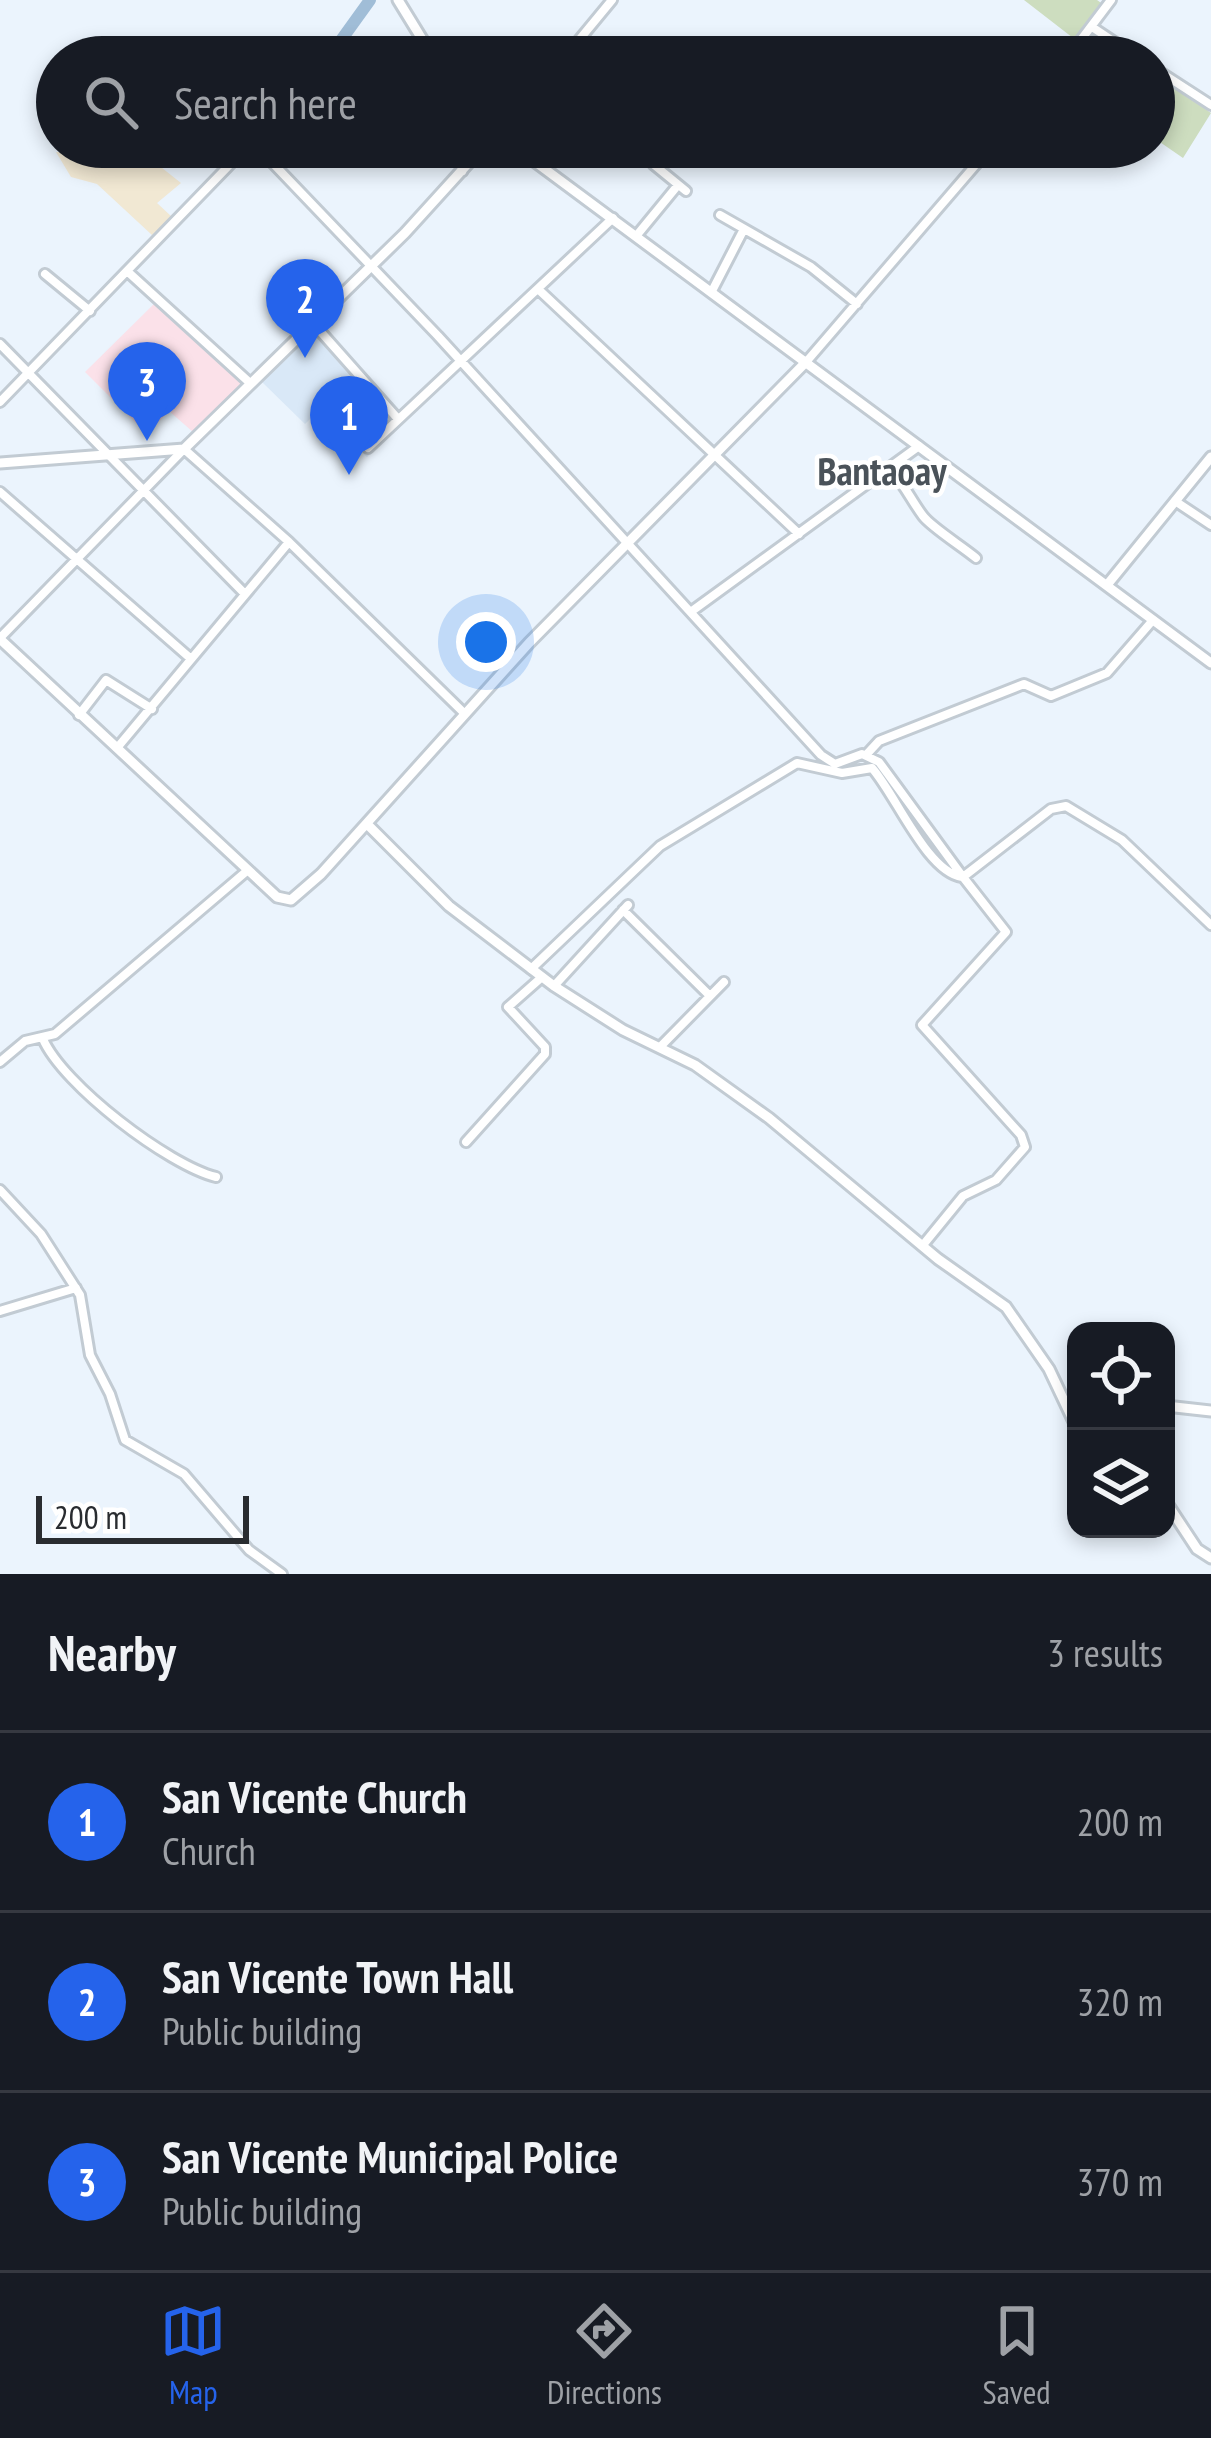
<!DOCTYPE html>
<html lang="en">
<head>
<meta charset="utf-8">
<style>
  body { margin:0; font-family:"PT Sans Narrow",sans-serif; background:#242831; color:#f1f3f6 }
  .controls { position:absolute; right:36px; bottom:36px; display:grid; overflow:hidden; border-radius:24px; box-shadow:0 6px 18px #0003 }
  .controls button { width:108px; height:108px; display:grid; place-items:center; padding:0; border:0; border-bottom:3px solid #363941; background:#171b24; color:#f1f3f6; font:60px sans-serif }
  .scale { position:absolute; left:36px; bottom:30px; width:213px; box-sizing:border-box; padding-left:12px; border:6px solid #292c30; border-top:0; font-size:33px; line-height:42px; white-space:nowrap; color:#292c30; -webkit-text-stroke:9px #fff; paint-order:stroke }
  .you { position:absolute; left:486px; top:642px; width:42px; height:42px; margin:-30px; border:9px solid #fff; border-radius:50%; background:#1a73e8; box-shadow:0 0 0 18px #1a73e833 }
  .badge { display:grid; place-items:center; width:78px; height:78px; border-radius:50%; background:#2563eb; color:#fff; font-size:39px; font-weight:700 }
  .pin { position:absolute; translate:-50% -99px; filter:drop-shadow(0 3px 6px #0008) }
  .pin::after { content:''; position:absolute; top:63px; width:42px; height:36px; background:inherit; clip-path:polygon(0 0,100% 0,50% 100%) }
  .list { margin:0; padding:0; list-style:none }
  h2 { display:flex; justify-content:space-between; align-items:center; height:156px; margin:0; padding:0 48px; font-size:51px }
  h2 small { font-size:39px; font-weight:400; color:#9ea1a6 }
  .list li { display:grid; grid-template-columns:78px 1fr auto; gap:36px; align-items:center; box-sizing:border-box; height:180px; padding:0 48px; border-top:3px solid #363941 }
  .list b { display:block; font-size:45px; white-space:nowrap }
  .list p { margin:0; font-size:39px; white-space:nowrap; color:#9ea1a6 }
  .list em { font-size:39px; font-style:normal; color:#9ea1a6 }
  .icon { flex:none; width:66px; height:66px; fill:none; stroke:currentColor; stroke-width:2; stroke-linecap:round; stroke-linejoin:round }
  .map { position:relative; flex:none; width:1211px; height:1574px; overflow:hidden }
  .search { position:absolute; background:#171b24; box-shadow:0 6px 18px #0003; left:36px; right:36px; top:36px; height:132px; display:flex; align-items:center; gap:30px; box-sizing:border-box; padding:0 42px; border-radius:66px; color:#9ea1a6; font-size:45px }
  .sheet { height:696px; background:#171b24 }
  nav { display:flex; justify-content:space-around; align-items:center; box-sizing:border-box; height:168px; border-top:3px solid #363941; background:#171b24; font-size:33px; color:#9ea1a6 }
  nav a { display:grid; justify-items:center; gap:6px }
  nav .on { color:#2563eb }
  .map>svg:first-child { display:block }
  .built { fill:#d9e8f7 }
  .industrial { fill:#f1e8d3 }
  .education { fill:#fbe1e9 }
  .green { fill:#cdddbf }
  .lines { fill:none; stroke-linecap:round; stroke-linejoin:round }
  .river { stroke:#a0bdd7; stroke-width:12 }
  .minor-casing { stroke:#c2cbd3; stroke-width:14 }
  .tertiary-casing { stroke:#c2cbd3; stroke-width:15 }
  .secondary-casing { stroke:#c2cbd3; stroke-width:15 }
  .minor { stroke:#fff; stroke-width:8 }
  .tertiary { stroke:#fff; stroke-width:9 }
  .secondary { stroke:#fff; stroke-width:9 }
  .labels { text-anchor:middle; stroke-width:9; stroke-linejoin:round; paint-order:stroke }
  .quarter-label { font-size:39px; font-weight:bold; fill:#4a5259; stroke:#fff }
</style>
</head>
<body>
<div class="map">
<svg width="1211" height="1574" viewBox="0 0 1211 1574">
  <rect width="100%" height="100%" fill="#ebf4fd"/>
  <path class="built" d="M318 323 407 418 367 457 317 412 305 424 261 381Z"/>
  <path class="industrial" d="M56 152 147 156 181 183 157 203 172 217 152 235 97 184 71 177Z"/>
  <path class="education" d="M156 302 244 384 193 432 169 411 147 434 85 372Z"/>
  <path class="green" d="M1024 0H1097L1104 5 1077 41Z
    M1094 31 1131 57H1076Z
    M1154 73 1211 113 1183 158 1154 138Z"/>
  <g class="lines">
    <path class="river" d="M329 57 370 0"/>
    <defs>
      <path id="minor" d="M1092 27 1137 57
        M565 57 612 0
        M1068 57 1111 0
        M1154 68 1211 105
        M653 164 686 191
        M720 215 811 267 857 304
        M637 235 678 185
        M127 271 250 383
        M45 274 90 311
        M538 289 799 534
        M712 291 744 229
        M312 322 398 419
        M0 344 245 594
        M807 361 991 147
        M0 402 242 152 264 154 438 336 821 755 835 764 862 754 879 762 963 877
        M368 448 613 218
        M890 469C905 485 911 500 923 516 931 527 963 547 976 558
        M0 492 190 658
        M1175 501 1211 525
        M692 611 919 446
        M0 638 184 449 289 542 464 713
        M79 715 106 680 152 709
        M117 748 289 542
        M867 754 879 741 1024 684 1051 696 1107 673 1153 620
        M623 910 709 995
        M531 969 660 846 797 763 842 773 872 768C896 795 927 872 962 877
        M554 986 628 905
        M43 1039C63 1085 168 1165 216 1177
        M660 1047 724 982
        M0 1062 25 1041 55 1034 248 870
        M466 1142 545 1054V1047L508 1007 542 977
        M0 1190 41 1234 80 1295 90 1355 110 1394 125 1440 184 1474 249 1550 282 1574
        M923 1245 963 1196 996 1180 1025 1147 1021 1135 922 1025 1006 932 963 877 1051 809 1066 806 1122 840 1211 925
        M0 1311 76 1288"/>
      <path id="tertiary" d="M1107 585 1211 457
        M0 639 277 897 291 900 321 874 529 643 807 361
        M367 824 449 906 554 986 623 1030 695 1065 769 1118 938 1259 1006 1307 1049 1369 1076 1426
        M1166 1406 1211 1411
        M1166 1502 1197 1549 1211 1558"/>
      <path id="secondary" d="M398 0 433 57
        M462 147V171
        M483 147 534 161 1211 663
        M0 463 184 449 405 233 483 147"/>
    </defs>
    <use href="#minor" class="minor-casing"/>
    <use href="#tertiary" class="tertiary-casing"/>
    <use href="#secondary" class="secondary-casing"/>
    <use href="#minor" class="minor"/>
    <use href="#tertiary" class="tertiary"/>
    <use href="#secondary" class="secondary"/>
  </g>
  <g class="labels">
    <g class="quarter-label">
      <text x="882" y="485">Bantaoay</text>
    </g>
  </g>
</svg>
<div class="controls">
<button><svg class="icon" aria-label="locate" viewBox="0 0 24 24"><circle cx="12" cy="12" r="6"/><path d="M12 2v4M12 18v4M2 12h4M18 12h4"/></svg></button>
<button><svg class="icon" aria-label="layers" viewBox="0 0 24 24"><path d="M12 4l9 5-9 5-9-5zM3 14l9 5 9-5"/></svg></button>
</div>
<div class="scale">200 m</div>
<div class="you"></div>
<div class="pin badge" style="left:349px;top:475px">1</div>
<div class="pin badge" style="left:305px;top:358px">2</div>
<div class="pin badge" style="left:147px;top:441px">3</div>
<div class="search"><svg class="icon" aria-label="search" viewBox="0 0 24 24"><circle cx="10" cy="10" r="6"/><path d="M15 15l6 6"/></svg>Search here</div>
</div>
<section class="sheet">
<h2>Nearby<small>3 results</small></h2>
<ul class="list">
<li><span class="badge">1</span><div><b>San Vicente Church</b><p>Church</p></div><em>200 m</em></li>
<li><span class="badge">2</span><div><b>San Vicente Town Hall</b><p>Public building</p></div><em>320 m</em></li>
<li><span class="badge">3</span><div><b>San Vicente Municipal Police</b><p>Public building</p></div><em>370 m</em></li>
</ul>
</section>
<nav>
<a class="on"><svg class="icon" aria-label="map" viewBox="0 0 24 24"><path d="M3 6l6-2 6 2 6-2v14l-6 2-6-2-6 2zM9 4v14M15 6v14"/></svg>Map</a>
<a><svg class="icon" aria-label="directions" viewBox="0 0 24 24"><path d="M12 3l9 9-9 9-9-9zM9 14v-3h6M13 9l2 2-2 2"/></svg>Directions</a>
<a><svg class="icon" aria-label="saved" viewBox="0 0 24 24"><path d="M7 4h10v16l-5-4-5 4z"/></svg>Saved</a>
</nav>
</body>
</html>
